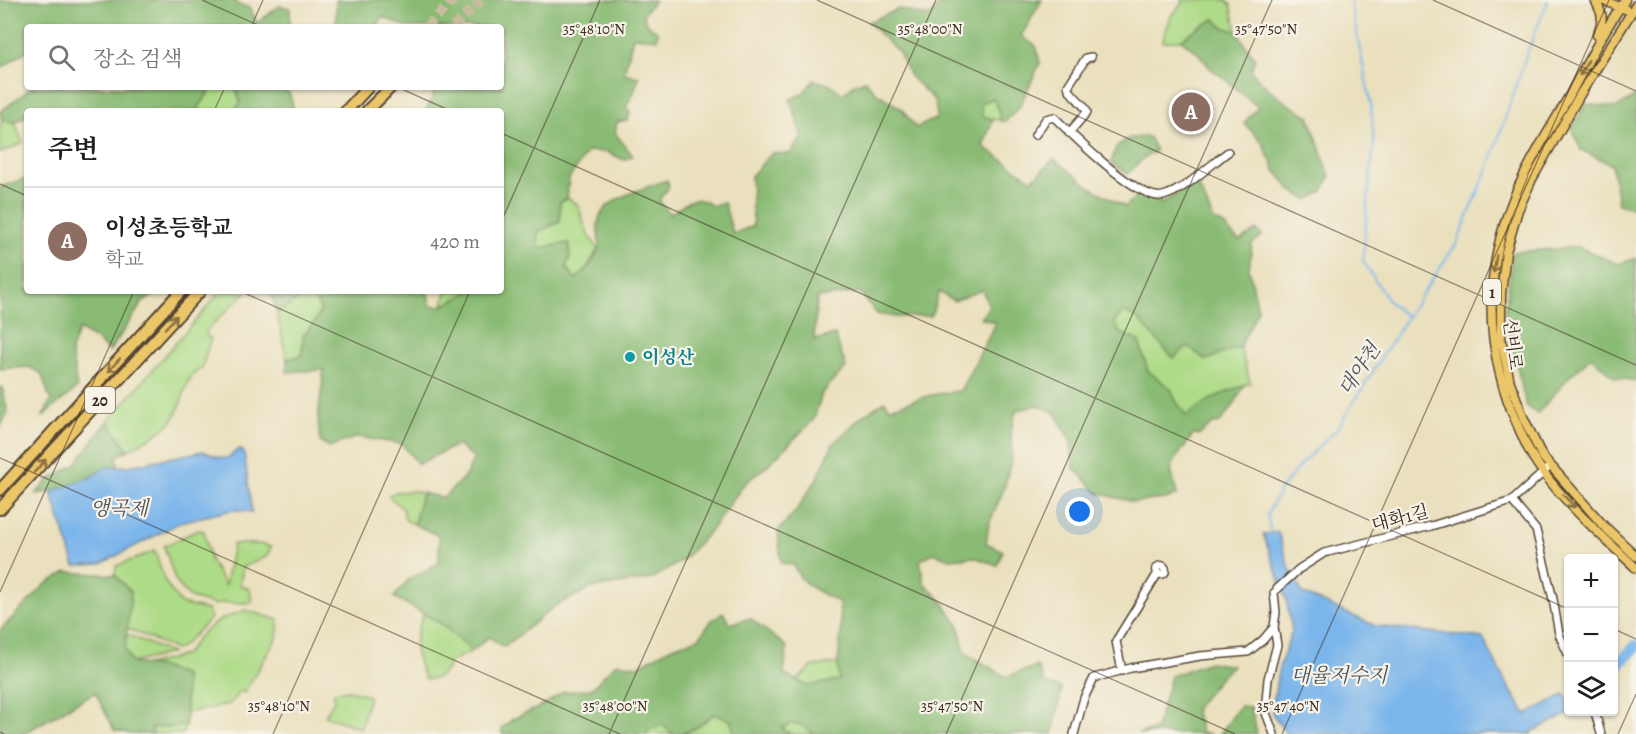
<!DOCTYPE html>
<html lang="ko">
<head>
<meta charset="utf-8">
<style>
  body { margin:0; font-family:Alegreya,"Noto Serif KR",serif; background:#f6f6f6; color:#202124 }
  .controls { position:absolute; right:18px; bottom:18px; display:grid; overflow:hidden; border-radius:6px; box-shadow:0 2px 4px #0004 }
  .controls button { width:54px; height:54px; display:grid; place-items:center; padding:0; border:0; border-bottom:2px solid #e0e0e0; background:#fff; color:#202124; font:30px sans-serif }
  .you { position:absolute; left:1080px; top:512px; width:21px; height:21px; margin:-15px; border:4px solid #fff; border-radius:50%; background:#1a73e8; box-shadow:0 0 0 9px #1a73e833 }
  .badge { display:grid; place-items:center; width:39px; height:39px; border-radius:50%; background:#7c3aed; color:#fff; font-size:20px; font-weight:700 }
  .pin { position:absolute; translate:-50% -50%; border:3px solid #fff; box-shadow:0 2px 6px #0006 }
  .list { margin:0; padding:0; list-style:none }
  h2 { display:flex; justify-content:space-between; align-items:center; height:78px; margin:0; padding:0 24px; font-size:26px }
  h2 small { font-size:20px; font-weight:400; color:#757577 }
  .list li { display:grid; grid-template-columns:39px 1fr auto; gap:18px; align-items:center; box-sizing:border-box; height:108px; padding:0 24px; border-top:2px solid #e0e0e0 }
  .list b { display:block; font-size:22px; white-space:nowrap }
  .list p { margin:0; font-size:20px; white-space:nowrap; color:#757577 }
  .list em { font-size:20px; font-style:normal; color:#757577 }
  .icon { flex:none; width:33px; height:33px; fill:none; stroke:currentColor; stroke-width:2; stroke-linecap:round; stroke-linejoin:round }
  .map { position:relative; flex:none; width:1636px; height:734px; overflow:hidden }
  .search { position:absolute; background:#fff; box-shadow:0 2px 4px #0004; left:24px; top:24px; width:480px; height:66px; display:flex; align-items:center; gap:15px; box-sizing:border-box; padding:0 21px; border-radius:6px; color:#757577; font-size:22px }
  .panel { position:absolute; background:#fff; box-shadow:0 2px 4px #0004; left:24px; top:108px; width:480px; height:186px; border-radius:6px }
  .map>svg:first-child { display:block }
  .green { fill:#aedb87; stroke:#748252; stroke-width:1.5 }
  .forest { fill:#8abb74; stroke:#627249; stroke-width:1.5 }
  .water { fill:#7ab5eb; stroke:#5a7084; stroke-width:1.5 }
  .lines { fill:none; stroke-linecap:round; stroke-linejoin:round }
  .stream { stroke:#7ab5eb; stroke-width:2 }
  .river { stroke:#7ab5eb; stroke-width:12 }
  .highway-tunnel { stroke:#c7bc9d; stroke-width:10; stroke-dasharray:10 5; stroke-linecap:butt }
  .minor-casing { stroke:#554536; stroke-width:10 }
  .major-casing { stroke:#554536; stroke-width:11 }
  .highway-casing { stroke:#554536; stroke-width:14 }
  .minor { stroke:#fff; stroke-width:7 }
  .major { stroke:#ebc669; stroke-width:8 }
  .highway { stroke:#ebc669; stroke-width:10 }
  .oneway { stroke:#8a7040 }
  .ticks { fill:none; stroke:#3b2a1e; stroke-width:1.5; stroke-opacity:0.45 }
  .culture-dot { fill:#0f9aa8; stroke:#f7f3e8; stroke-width:2 }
  .labels { text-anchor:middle; stroke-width:4.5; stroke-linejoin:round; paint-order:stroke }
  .shield { fill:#f7f3e8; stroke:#73665b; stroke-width:1.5 }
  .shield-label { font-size:16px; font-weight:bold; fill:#3b2a1e }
  .street-label { font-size:18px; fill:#3b2a1e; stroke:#f7f3e8 }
  .culture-label { font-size:18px; font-weight:bold; fill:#0d838f; stroke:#f7f3e8; text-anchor:start }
  .water-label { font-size:20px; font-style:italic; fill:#4e545c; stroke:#f7f3e8 }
  .ticks-label { font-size:15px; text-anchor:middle; fill:#3b2a1e; stroke:#f7f3e8; stroke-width:4.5; stroke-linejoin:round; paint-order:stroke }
</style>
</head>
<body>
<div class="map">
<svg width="1636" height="734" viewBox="0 0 1636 734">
  <rect width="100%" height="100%" fill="#f7f3e8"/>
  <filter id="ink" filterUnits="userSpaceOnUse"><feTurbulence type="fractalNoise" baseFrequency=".0167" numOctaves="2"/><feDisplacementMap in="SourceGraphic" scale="12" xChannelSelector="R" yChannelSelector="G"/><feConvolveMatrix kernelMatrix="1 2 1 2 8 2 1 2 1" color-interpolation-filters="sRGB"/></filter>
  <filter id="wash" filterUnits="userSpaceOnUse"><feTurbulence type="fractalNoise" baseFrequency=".008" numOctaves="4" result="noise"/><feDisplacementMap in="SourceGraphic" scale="24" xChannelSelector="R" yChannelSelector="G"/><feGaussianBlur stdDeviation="1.35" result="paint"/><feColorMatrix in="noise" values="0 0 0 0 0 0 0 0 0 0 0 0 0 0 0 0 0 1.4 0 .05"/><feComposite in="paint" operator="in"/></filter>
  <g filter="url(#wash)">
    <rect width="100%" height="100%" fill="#eae0bd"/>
    <path class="green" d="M1182 0H1226L1231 5 1237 32 1221 26 1199 27 1181 40 1162 42 1171 16 1183 3Z
      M212 87 236 88 241 103 234 111H192L198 109Z
      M994 98 1001 121 981 116V103Z
      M2 121 15 122 23 143 0 153V124Z
      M567 198C582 204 580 214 585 227 587 235 594 242 598 249L583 274 575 279 566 267 570 257 538 249V232L560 222V202Z
      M221 291H247L207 330 206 336 211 338 202 368C182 376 184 408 172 421 160 434 143 442 128 450L108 421Z
      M446 291H471L443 306Z
      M304 295 314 298 321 310 314 323 303 336 302 355 287 359 277 314Z
      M1124 311 1138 319 1152 334 1189 347 1206 360 1240 347 1250 383 1213 398 1186 417 1176 401 1171 389 1148 371 1139 341 1120 333 1114 322Z
      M415 491 422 493 414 524 405 520 403 509 388 496 396 492Z
      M198 530 204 531 210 560 225 586 233 544H260L271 547 266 557 243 567 240 585 250 589 252 603H223V602L215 605 191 598 176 582 164 546Z
      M155 551 165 582 181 604 208 610 211 618 185 644 176 650 127 628 131 592 115 575 116 566Z
      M245 610 279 620 277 638 244 693 240 691 230 704 186 713 185 676 162 667 147 665 185 655 202 633 220 620Z
      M424 613 440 623 472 651 450 662C446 674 437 680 425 679 412 649 412 643 424 613Z
      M126 634 171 653 132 663 125 649Z
      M838 663 839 680 808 686 797 680 813 666Z
      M350 690 369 696 361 728 325 716 334 700V692Z
      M714 714 730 720 735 734H682L696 728Z
      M790 723 801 724 814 734H790L782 728Z
      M663 725 673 734H646L650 729Z
      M186 726 182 734H153L152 728Z"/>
    <path class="forest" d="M0 0H235L236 4 250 8 257 23 279 6 290 8V25L288 27H27V50L0 69Z
      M336 0H655L643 14 646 23 658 32 657 39 633 37 624 73 639 77 633 94 626 107 630 112 628 120 617 122 615 133 633 156 624 160 607 152 588 151 569 178 567 198 560 202V221L538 232 539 248 569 243 570 257 566 267 575 279C585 274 594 261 598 250 602 236 592 225 604 210 616 195 650 187 667 180L669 187 659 200 670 214C689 202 693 192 713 206L724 202 733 234 753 226 751 176 772 153 790 154 802 137 790 99 802 94 814 80 831 85 843 94 853 85 865 80 875 92 902 109 916 128 937 118 935 101 910 76 899 53 868 22 899 9 929 17 941 4 969 0H1042L1021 36 1036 46 1040 63 1020 106 1006 121H1001L994 98 981 103 982 116 993 120 983 146 1032 180 1054 159 1092 188 1125 207 1141 192 1161 204 1197 182 1214 221 1221 223 1239 241 1257 230 1262 236 1252 244 1249 269 1258 310 1240 347 1206 360 1188 347 1173 358 1138 319 1124 312 1114 322 1120 333 1139 341 1148 371 1171 389 1176 401 1186 416 1213 398 1244 385 1234 405 1220 422 1213 424 1199 435H1193L1176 458 1171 470 1177 495 1166 499 1134 502 1098 493 1074 468 1070 438 1054 412 1037 405 1016 411 1011 431 1012 457 1004 489 989 524 986 543 1003 551 997 565 974 557 950 559 933 553 920 560 924 583 942 601 959 626 965 653 1006 677 1037 666 1045 684 1062 688 1053 734H814C802 725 797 719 782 728L790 734H735L730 720 714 714C702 724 690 734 673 734L663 725 650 729 646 734H502V728L513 719 542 706 563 692 591 689 616 663 638 666 670 648 699 638 711 621 723 612 730 624 750 618 787 647 784 674 808 686 839 680 838 663 841 631 839 602C823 594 799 585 794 565L781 563 778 531 793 515 817 479 833 444 863 415 885 401 890 408 931 395 960 391 996 323 981 318 989 306 982 290 954 301 939 292 931 316 896 317 877 314 860 292 817 298 814 340 835 335 846 367 822 393 814 419 768 465 744 484 712 529 682 561 651 579 591 588 555 606 504 647 489 637 472 651 440 623 394 597 409 579 439 563V536L414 524 422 493 443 498 466 475 474 458 457 445 418 464 402 444 357 437 330 447 320 442 318 417 324 370 287 372V359L302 355 303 336 314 323 321 310 314 298 304 295 277 314 271 293 273 291H427L431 306H443L471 291H501V268L506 264 501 252V111H426L437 87H501V27H406L383 17 376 27H336Z
      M1215 19 1221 26 1237 32 1255 59 1251 71C1268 91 1285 104 1309 116L1330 177 1323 191 1309 200 1292 191 1275 170 1262 142 1244 123 1258 107 1220 75 1211 69 1197 52 1181 40 1199 27Z
      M32 87H212L198 109 192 111H27V115L15 122 2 121 0 112Z
      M230 87H284L290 95 294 111H234L240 103 236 88Z
      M1636 96V209L1618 204 1612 165 1581 150 1571 128 1587 104 1617 108Z
      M1149 137 1156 151 1142 159 1128 174 1111 163 1116 147 1129 138Z
      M27 178V291H160L142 303 109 352 97 340 79 329 71 350 77 388 42 417 51 401 41 373 29 367 0 369V187Z
      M1579 247 1618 264 1636 258V381L1614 377 1591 357 1570 376 1537 414 1526 406 1505 313 1513 252Z
      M0 387H2L8 413 0 428Z
      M108 421 128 450 117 456 118 467C105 466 102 471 92 477 75 486 54 492 36 494L48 480 75 465Z
      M66 572 115 575 131 592 125 649 132 663 162 667 185 676 186 726 152 728 153 734H131L114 730 95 692 23 734H0V630L46 584Z
      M1209 662 1233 666 1221 676 1195 709 1201 732 1211 734H1138L1156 729 1171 676Z
      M1240 706 1251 707 1257 734H1220Z"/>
    <path class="water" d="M239 449 244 452 252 512 232 510 181 522 101 564 75 566 51 492 91 477 106 467 129 466 203 451 220 458H227Z
      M1278 532 1288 564 1303 594 1376 626 1483 638 1507 685 1526 714 1565 694 1568 700V712H1572L1531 732 1532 734H1286L1272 713 1278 671 1292 631 1286 598 1263 534Z"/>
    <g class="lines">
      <path class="stream" d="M1350 0 1371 105 1374 143 1367 207 1363 261 1389 302 1407 317
        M1271 534 1267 515 1280 490 1301 464 1337 429 1408 315 1457 243 1489 166 1527 53 1548 0"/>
      <path class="river" d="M1614 669 1636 646"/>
    </g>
  </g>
  <g filter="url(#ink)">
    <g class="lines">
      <path class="highway-tunnel" d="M426 27 454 0
        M453 27 482 0"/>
      <defs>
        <path id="minor" d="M1069 133 1087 112C1083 101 1071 97 1068 86L1086 58 1091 57
          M1035 135 1046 119 1054 117C1071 134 1140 202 1163 196 1184 191 1210 165 1228 152
          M1512 501 1536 530 1553 599 1559 634 1568 654
          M1156.5 570a4.5 4.5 0 1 1 9 0a4.5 4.5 0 1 1-9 0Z
          M1277 589 1299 569 1324 553 1431 526 1512 501 1547 469
          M1274 593 1276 612 1274 627 1277 645 1268 679 1266 701V713L1274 734
          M1122 671 1116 641 1158 573
          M1595 712 1601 734
          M1074 734 1084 698 1094 678 1131 668 1200 656 1248 652 1263 640 1274 627"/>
        <path id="major" d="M1595 0C1603 15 1604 18 1597 35L1601 39
          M1602 0 1625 9
          M1625 0C1603 31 1586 65 1568 98 1547 134 1523 171 1509 210 1482 285 1487 359 1520 431 1524 440 1528 450 1534 459 1558 497 1603 537 1636 568
          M1636 5 1581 93 1532 179 1518 210 1506 252 1501 294V338L1510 382 1524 419 1542 456 1603 525 1636 556"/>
        <path id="highway" d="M346 111 368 87
          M367 111 391 87
          M0 490 181 291
          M0 509 200 291"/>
      </defs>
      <use href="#minor" class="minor-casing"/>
      <use href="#major" class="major-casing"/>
      <use href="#highway" class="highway-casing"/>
      <use href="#minor" class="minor"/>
      <use href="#major" class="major"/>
      <use href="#highway" class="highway"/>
    </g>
    <defs><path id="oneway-shaft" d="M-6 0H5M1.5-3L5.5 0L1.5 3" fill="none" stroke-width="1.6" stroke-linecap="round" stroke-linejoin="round" transform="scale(1.5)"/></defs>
    <g class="oneway">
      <use href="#oneway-shaft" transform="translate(1584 68) rotate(119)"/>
      <use href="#oneway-shaft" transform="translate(1495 264) rotate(99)"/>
      <use href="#oneway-shaft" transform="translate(171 322) rotate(-47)"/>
      <use href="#oneway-shaft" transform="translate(114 365) rotate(132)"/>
      <use href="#oneway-shaft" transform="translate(40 466) rotate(-47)"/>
      <use href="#oneway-shaft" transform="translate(1569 501) rotate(47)"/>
    </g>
  </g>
  <path class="ticks" d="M202 0 262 27M817 0 1636 365M1433 0 1636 91M251 27 263 0M397 87 451 111M214 111 225 87M501 133 1568 609M0 184 27 196M501 222 600 0M240 291 1235 734M0 458 620 734M0 592 134 291M1614 629 1636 639M0 732 4 734M273 734 470 291M609 734 936 0M946 734 1272 0M1282 734 1609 0M1618 734 1636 694"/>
  <circle class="culture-dot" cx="630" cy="357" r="6"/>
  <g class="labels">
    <g class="shield">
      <rect x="1483" y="279" width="18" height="26" rx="4.5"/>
      <rect x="85" y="387" width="30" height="26" rx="4.5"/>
    </g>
    <g class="shield-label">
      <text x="1492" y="298">1</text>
      <text x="100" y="406">20</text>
    </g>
    <g class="street-label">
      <text transform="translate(1513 344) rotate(83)" y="6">선비로</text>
      <text transform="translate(1400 518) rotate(-15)" y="6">대화1길</text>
    </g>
    <g class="culture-label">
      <text x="642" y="363">이성산</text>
    </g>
    <g class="water-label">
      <text transform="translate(1359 369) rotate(-57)" y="7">대야천</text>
      <text x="119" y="515">앵곡제</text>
      <text x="1339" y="682">대율저수지</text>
    </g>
  </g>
  <g class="ticks-label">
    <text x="594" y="34">35°48'10"N</text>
    <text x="930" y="34">35°48'00"N</text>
    <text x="1266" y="34">35°47'50"N</text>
    <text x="279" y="711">35°48'10"N</text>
    <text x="615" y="711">35°48'00"N</text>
    <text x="952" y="711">35°47'50"N</text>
    <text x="1288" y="711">35°47'40"N</text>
  </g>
</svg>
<div class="controls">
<button>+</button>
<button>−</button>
<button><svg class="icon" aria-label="layers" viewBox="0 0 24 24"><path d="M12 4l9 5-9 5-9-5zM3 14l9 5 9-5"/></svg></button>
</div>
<div class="you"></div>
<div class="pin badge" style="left:1191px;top:112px;background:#8d6e63">A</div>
<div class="search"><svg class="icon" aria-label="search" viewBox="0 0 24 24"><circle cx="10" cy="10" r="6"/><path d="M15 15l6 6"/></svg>장소 검색</div>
<section class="panel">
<h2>주변<small></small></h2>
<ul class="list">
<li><span class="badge" style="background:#8d6e63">A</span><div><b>이성초등학교</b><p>학교</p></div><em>420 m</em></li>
</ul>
</section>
</div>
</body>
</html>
